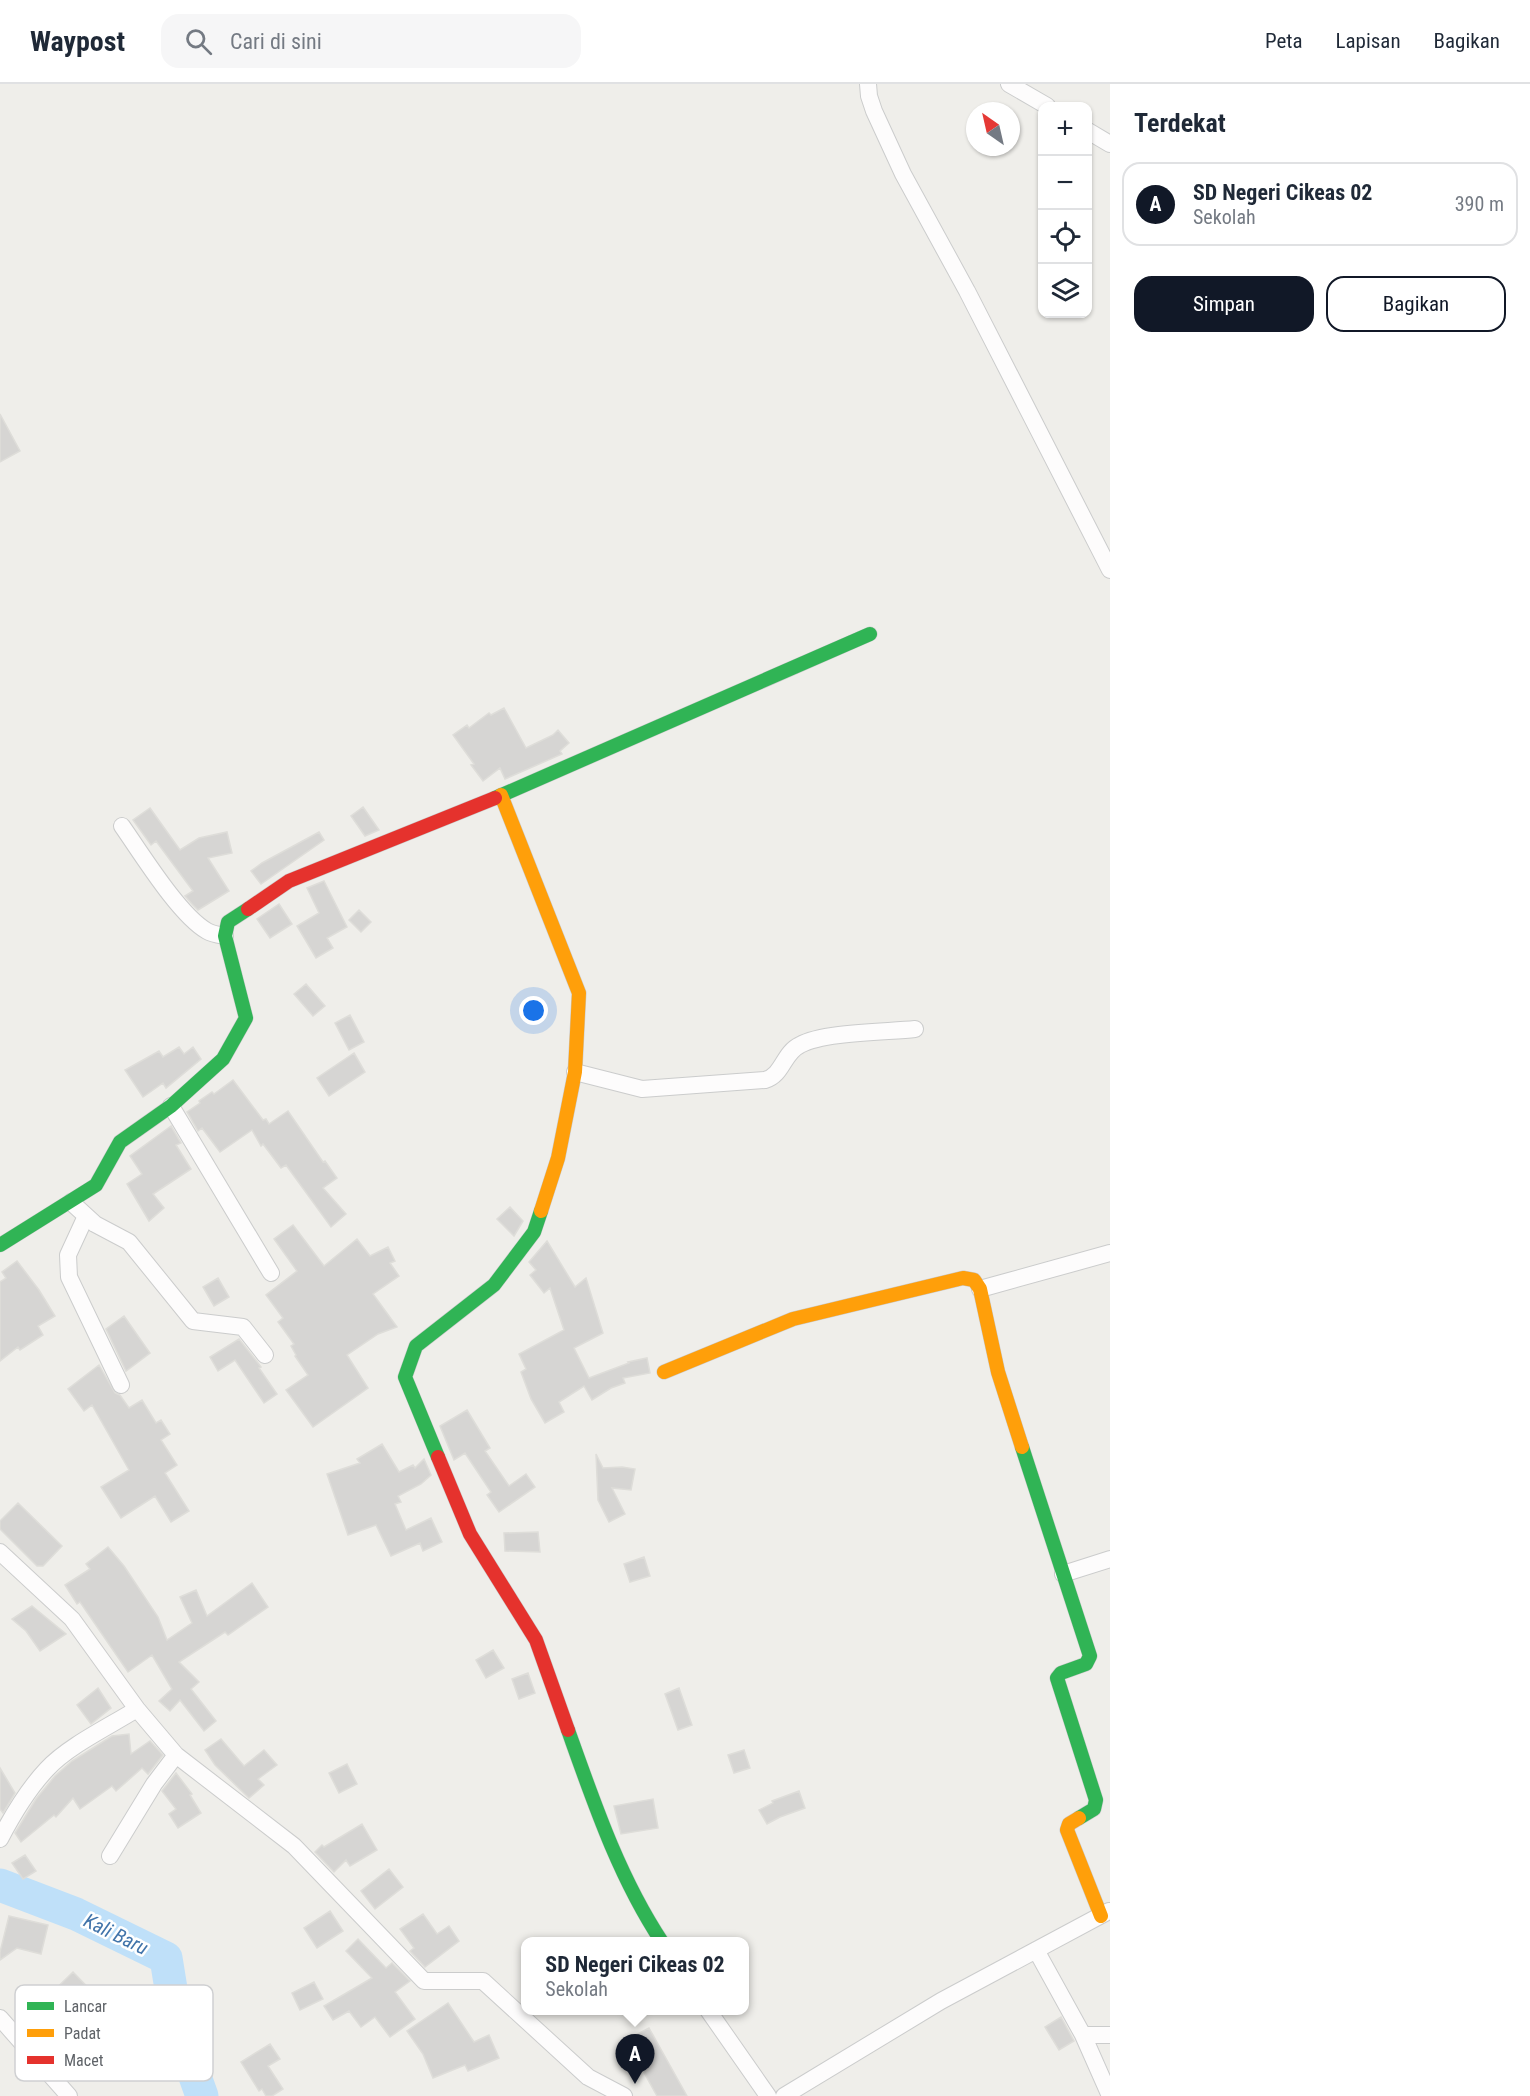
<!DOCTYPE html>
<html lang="id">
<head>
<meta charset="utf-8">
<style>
  body { margin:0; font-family:"Roboto Condensed",sans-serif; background:#f6f6f7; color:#1f2937 }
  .controls { position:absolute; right:18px; top:18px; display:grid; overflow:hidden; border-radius:12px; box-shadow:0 2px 4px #0004 }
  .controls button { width:54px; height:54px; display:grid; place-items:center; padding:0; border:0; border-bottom:2px solid #e0e1e3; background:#fff; color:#1f2937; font:30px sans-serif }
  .compass { position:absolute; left:966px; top:18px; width:54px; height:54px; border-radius:50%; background:#fff; box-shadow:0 2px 4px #0004; rotate:326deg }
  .you { position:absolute; left:534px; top:927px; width:21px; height:21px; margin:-15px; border:4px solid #fff; border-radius:50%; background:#1a73e8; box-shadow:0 0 0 9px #1a73e833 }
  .badge { display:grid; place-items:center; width:39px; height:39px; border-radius:50%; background:#111827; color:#fff; font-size:20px; font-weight:700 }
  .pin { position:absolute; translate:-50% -50px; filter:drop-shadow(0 2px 3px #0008) }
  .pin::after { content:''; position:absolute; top:32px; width:21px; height:18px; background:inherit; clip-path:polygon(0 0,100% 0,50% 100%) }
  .popup { position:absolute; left:521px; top:1853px; width:228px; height:78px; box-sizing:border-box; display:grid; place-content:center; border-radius:12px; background:#fff; filter:drop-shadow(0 2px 4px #0005); font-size:20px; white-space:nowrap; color:#747a83 }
  .popup b { font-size:22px; color:#1f2937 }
  .popup::after { content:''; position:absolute; left:50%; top:100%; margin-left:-12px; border:12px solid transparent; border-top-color:#fff }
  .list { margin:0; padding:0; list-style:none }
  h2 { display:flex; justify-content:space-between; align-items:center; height:78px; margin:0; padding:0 24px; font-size:26px }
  h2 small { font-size:20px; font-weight:400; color:#747a83 }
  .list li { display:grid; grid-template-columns:39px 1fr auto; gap:18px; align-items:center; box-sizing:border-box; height:84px; margin:0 12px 12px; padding:0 12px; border:2px solid #e0e1e3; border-radius:18px }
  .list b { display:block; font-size:22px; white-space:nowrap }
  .list p { margin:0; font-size:20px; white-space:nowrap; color:#747a83 }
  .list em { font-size:20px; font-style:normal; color:#747a83 }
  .actions { display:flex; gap:12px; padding:18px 24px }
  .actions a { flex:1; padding:14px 0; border:2px solid #111827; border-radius:18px; text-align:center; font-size:21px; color:#111827 }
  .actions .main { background:#111827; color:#fff }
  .icon { flex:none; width:33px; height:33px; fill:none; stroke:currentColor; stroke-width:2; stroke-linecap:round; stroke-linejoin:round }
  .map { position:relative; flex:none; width:1110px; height:2012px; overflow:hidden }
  header { display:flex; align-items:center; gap:36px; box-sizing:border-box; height:84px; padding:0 30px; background:#fff; border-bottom:2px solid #e0e1e3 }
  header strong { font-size:28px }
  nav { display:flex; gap:33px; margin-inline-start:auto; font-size:21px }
  .search { width:420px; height:54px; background:#f6f6f7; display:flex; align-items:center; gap:15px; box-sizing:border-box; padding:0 21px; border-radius:18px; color:#747a83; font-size:22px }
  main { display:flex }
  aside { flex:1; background:#fff }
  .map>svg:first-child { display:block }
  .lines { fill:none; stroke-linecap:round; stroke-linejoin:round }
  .river { stroke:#bfe0f9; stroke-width:33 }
  .building { fill:#d6d5d3; stroke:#deddd9; stroke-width:1.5 }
  .street-casing { stroke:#cbcccc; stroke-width:18 }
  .fast-casing { stroke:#cacacb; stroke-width:15 }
  .slow-casing { stroke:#cacacb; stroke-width:15 }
  .jam-casing { stroke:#cacacb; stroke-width:15 }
  .street { stroke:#fdfcfc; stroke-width:16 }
  .fast { stroke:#30b455; stroke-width:14 }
  .slow { stroke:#ff9f0a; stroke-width:14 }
  .jam { stroke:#e5322d; stroke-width:14 }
  .labels { text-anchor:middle; stroke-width:5; stroke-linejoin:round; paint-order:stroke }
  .water-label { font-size:20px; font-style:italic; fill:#4174aa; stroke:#fff }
  .key { fill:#fff; stroke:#cfd0d2; stroke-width:1.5 }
  .key-label { font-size:16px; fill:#5f6368 }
</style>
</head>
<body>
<header>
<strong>Waypost</strong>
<div class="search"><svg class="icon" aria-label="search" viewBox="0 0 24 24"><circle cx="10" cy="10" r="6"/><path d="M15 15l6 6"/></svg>Cari di sini</div>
<nav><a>Peta</a><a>Lapisan</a><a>Bagikan</a></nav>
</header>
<main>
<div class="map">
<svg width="1110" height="2012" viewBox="0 0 1110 2012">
  <rect width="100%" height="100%" fill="#efeeea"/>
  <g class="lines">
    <path class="river" d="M0 1801 76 1830 166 1874 177 1942 202 2012"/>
  </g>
  <path class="building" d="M0 330 20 367 0 378Z
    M504 624 526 664 553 651 558 646 569 659 560 667 562 670 505 695 500 684 483 697 471 681 474 680 453 651 467 641 469 644 489 629 491 631Z
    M363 723 379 746 365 752 351 732Z
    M150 724 180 766 199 754 227 748 232 769 208 774 229 807 198 826 192 820 185 812 193 807 156 757 151 761 133 736Z
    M319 748 324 756 261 800 251 787 262 779Z
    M324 797 347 843 327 854 333 864 316 874 297 842 319 829 307 804Z
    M279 820 292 840 270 854 257 835Z
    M359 826 371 838 361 848 349 836Z
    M306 900 325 922 313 932 294 910Z
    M350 931 364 958 349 966 335 939Z
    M179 963 184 970 193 963 201 975 166 1004 163 999 143 1013 125 986 159 967 163 973Z
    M354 969 365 988 329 1012 317 994Z
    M233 996 263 1036 266 1035 269 1040 288 1027 323 1078 325 1077 337 1094 323 1104 346 1130 331 1143 286 1081 281 1084 263 1060 261 1062 252 1046 220 1068 202 1044 198 1047 187 1028 200 1019 199 1017 212 1008 214 1010Z
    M171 1042 181 1059 176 1061 191 1085 153 1110 164 1124 149 1137 127 1100 142 1090 130 1072Z
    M510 1123 523 1137 514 1152 497 1135Z
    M293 1141 324 1182 357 1155 370 1172 388 1163 395 1177 390 1179 399 1192 373 1210 397 1243 378 1250 347 1271 368 1304 313 1343 286 1306 308 1291 295 1272 296 1271 291 1262 294 1260 278 1238 283 1234 266 1211 297 1187 274 1155Z
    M547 1157 575 1203 586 1194 603 1249 574 1264 589 1294 629 1279 628 1278 647 1274 650 1289 623 1294 625 1299 611 1304 592 1316 584 1302 559 1318 564 1328 545 1339 531 1315 521 1288 526 1285 519 1270 564 1246 550 1204 544 1209 530 1191 536 1186 529 1178Z
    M17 1177 39 1206 55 1232 38 1242 43 1251 20 1266 18 1263 0 1277V1198L6 1194 2 1188Z
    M218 1194 229 1213 214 1222 203 1203Z
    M124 1232 150 1269 126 1287 106 1245Z
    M239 1255 258 1279 261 1283 259 1284 277 1310 264 1319 235 1276 218 1287 210 1273Z
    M99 1281 115 1309 120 1311 129 1324 142 1316 156 1339 161 1336 170 1350 161 1356 177 1381 165 1389 189 1427 171 1438 155 1412 121 1434 101 1403 129 1386 92 1321 84 1327 68 1305Z
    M467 1326 490 1364 485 1367 509 1402 526 1390 535 1403 499 1428 487 1411 491 1408 465 1369 454 1376 440 1342Z
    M382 1360 399 1388 413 1381 415 1384 424 1375 431 1391 421 1400 398 1412 401 1418 395 1420 406 1446 431 1434 442 1458 423 1467 420 1459 391 1472 376 1441 348 1451 327 1390 360 1379 357 1375Z
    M596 1370 603 1384 622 1383 635 1385 631 1406 612 1404 625 1430 609 1438 598 1416Z
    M18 1419 62 1462 43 1482H37L0 1445V1437Z
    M538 1448 540 1468 505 1467 504 1449Z
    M108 1463 124 1482 158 1533 167 1556 192 1539 180 1513 196 1506 207 1532 252 1499 268 1523 228 1551 225 1548 179 1578 199 1598 191 1605 216 1637 204 1647 180 1616 170 1627 159 1617 172 1605 152 1571 128 1588 80 1518 77 1520 65 1501 90 1485 86 1480Z
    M644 1473 650 1492 630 1498 624 1480Z
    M32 1522 66 1550 40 1567 26 1547 12 1535Z
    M493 1566 504 1584 486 1594 476 1576Z
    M528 1589 535 1609 519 1615 512 1595Z
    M98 1604 111 1624 91 1640 77 1621Z
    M679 1604 692 1641 678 1646 665 1610Z
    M129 1650 131 1670 150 1657 163 1671 148 1690 142 1684 116 1707 112 1702 80 1725 73 1714 56 1733 54 1731 21 1758 15 1749 36 1715 55 1692 72 1677 112 1652Z
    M221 1655 244 1682 264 1666 277 1681 258 1695 264 1701 249 1714 215 1681 205 1666Z
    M744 1666 750 1684 734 1689 728 1671Z
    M347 1680 357 1700 339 1709 329 1689Z
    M0 1684 15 1709 3 1729 0 1725Z
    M176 1689 192 1710 190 1711 201 1729 178 1744 169 1730 176 1725 162 1707Z
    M799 1707 805 1724 780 1733 767 1740 759 1726 773 1719 772 1717Z
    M653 1715 658 1744 621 1750 614 1722Z
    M362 1740 377 1766 350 1782 346 1776 334 1788 315 1768 322 1761 324 1763Z
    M25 1771 36 1787 23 1795 12 1779Z
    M389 1785 403 1803 375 1825 361 1807Z
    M330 1827 343 1847 317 1864 304 1844Z
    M423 1830 437 1850 449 1842 459 1857 425 1883 410 1867 414 1864 400 1845Z
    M9 1832 48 1841 41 1870 17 1864 0 1876V1868Z
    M358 1855 386 1884 392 1879 410 1897 395 1908 415 1935 390 1953 375 1933 361 1943 349 1927 333 1936 324 1922 372 1894 346 1867Z
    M73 1888 108 1924 74 1958 38 1922Z
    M314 1898 323 1915 300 1926 292 1909Z
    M448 1919 474 1958 489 1951 499 1974 468 1987 465 1981 433 1994 423 1970 407 1947Z
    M1061 1933 1074 1957 1059 1966 1045 1943Z
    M649 1944 687 2012H657L626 1956Z
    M270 1960 280 1975 268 1982 283 2005 272 2012H266L262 2005 259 2007 241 1978Z"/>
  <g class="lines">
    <defs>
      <path id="street" d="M868 0 869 12 874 27 903 90 967 207 1110 486
        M1009 0 1047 22
        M1088 47 1110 60
        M122 742C141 769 179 831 207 847 212 850 219 851 225 852
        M575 988 642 1005 765 996C783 991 783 969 800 961 823 948 887 948 915 945
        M171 1022 271 1189
        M71 1118 95 1140 129 1158 193 1237 243 1243 265 1271
        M86 1132 68 1171 69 1193 121 1301
        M980 1205 1110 1169
        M0 1468 72 1535 137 1625 176 1671 294 1762 424 1897H483L588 1993 624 2012
        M1063 1490 1110 1475
        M0 1755C12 1732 29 1704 47 1685 68 1662 110 1642 137 1625
        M110 1772 154 1700 176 1671
        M1036 1866 1083 1951H1110
        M708 1926 768 2012
        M0 1934 69 2012
        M1083 1951 1110 2012
        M784 2012 941 1917 1109 1827"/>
      <path id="fast" d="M495 714 870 550
        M0 1161 96 1101 120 1058 171 1022 223 975 246 934 225 852 228 838 248 825
        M1022 1363 1090 1572 1086 1580 1061 1589 1057 1594 1096 1716 1094 1725 1079 1734
        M438 1373 405 1293 416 1262 494 1201 534 1148 541 1127
        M568 1646C594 1719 619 1793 662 1858"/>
      <path id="slow" d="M501 711 579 909 575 988 558 1074 541 1127
        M664 1288 793 1235 963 1194 974 1196 980 1205 998 1288 1022 1363
        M1079 1734 1069 1740 1067 1746 1101 1832"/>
      <path id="jam" d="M248 825 289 797 495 714
        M438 1373 470 1450 536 1556 568 1646"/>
    </defs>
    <use href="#street" class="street-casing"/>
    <use href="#fast" class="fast-casing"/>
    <use href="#slow" class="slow-casing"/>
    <use href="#jam" class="jam-casing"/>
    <use href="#street" class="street"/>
    <use href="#fast" class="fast"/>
    <use href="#slow" class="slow"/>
    <use href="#jam" class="jam"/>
  </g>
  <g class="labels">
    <g class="water-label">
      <text transform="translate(116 1850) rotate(26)" y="7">Kali Baru</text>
    </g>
  </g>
  <rect x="15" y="1901" width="198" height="96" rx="9" class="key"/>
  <rect x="27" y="1918" width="27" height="8" fill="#30b455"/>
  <rect x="27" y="1945" width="27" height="8" fill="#ff9f0a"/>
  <rect x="27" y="1972" width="27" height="8" fill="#e5322d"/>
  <g class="key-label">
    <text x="64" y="1928">Lancar</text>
    <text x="64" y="1955">Padat</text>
    <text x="64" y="1982">Macet</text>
  </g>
</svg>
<div class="controls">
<button>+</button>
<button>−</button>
<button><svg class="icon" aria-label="locate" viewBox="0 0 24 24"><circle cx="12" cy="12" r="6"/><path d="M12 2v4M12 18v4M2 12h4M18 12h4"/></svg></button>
<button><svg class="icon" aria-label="layers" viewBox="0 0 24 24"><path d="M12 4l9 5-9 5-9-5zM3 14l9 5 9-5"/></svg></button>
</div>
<svg class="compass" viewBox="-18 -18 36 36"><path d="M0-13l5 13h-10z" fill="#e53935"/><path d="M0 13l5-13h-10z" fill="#747a83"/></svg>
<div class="you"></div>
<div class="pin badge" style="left:635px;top:2000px">A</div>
<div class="popup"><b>SD Negeri Cikeas 02</b>Sekolah</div>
</div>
<aside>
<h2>Terdekat<small></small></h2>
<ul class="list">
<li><span class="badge">A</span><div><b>SD Negeri Cikeas 02</b><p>Sekolah</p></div><em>390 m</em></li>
</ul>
<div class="actions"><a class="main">Simpan</a><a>Bagikan</a></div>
</aside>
</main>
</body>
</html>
